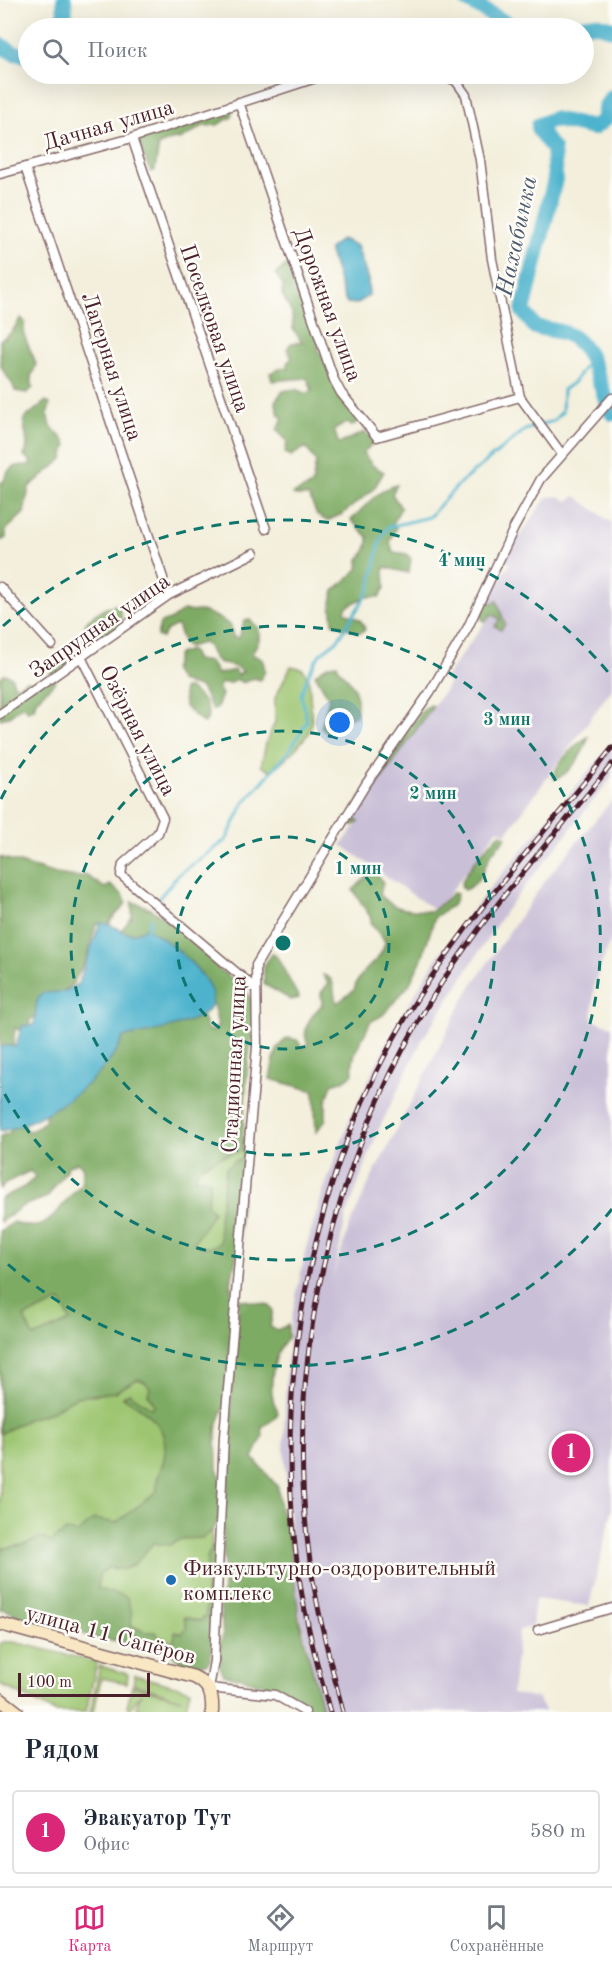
<!DOCTYPE html>
<html lang="ru">
<head>
<meta charset="utf-8">
<style>
  body { margin:0; font-family:"Old Standard TT",serif; background:#f2f2f3; color:#1f2937 }
  .scale { position:absolute; left:18px; bottom:15px; width:132px; box-sizing:border-box; padding-left:6px; border:3px solid #4a1f2b; border-top:0; font-size:16px; line-height:21px; white-space:nowrap; color:#4a1f2b; -webkit-text-stroke:4px #fdfcf7; paint-order:stroke }
  .you { position:absolute; left:340px; top:723px; width:21px; height:21px; margin:-15px; border:4px solid #fff; border-radius:50%; background:#1a73e8; box-shadow:0 0 0 9px #1a73e833 }
  .badge { display:grid; place-items:center; width:39px; height:39px; border-radius:50%; background:#db2777; color:#fff; font-size:20px; font-weight:700 }
  .pin { position:absolute; translate:-50% -50%; border:3px solid #fff; box-shadow:0 2px 6px #0006 }
  .list { margin:0; padding:0; list-style:none }
  h2 { display:flex; justify-content:space-between; align-items:center; height:78px; margin:0; padding:0 24px; font-size:26px }
  h2 small { font-size:20px; font-weight:400; color:#747a83 }
  .list li { display:grid; grid-template-columns:39px 1fr auto; gap:18px; align-items:center; box-sizing:border-box; height:84px; margin:0 12px 12px; padding:0 12px; border:2px solid #e0e1e3; border-radius:6px }
  .list b { display:block; font-size:22px; white-space:nowrap }
  .list p { margin:0; font-size:20px; white-space:nowrap; color:#747a83 }
  .list em { font-size:20px; font-style:normal; color:#747a83 }
  .icon { flex:none; width:33px; height:33px; fill:none; stroke:currentColor; stroke-width:2; stroke-linecap:round; stroke-linejoin:round }
  .map { position:relative; flex:none; width:612px; height:1712px; overflow:hidden }
  .search { position:absolute; background:#fff; box-shadow:0 6px 24px #0002; left:18px; right:18px; top:18px; height:66px; display:flex; align-items:center; gap:15px; box-sizing:border-box; padding:0 21px; border-radius:33px; color:#747a83; font-size:22px }
  .sheet { height:174px; background:#fff }
  nav { display:flex; justify-content:space-around; align-items:center; box-sizing:border-box; height:84px; border-top:2px solid #e0e1e3; background:#fff; font-size:16px; color:#747a83 }
  nav a { display:grid; justify-items:center; gap:3px }
  nav .on { color:#db2777 }
  .map>svg:first-child { display:block }
  .industrial { fill:#c9bfd7 }
  .green { fill:#9ec672; stroke:#74724e; stroke-width:1.5 }
  .forest { fill:#7eab64; stroke:#646548; stroke-width:1.5; fill-rule:evenodd }
  .water { fill:#4eb3cd; stroke:#4c697c; stroke-width:1.5 }
  .lines { fill:none; stroke-linecap:round; stroke-linejoin:round }
  .stream { stroke:#4eb3cd; stroke-width:3 }
  .river { stroke:#4eb3cd; stroke-width:16 }
  .street-casing { stroke:#856869; stroke-width:11 }
  .secondary-casing { stroke:#856869; stroke-width:15 }
  .street { stroke:#fff; stroke-width:8 }
  .secondary { stroke:#f9e7c3; stroke-width:12 }
  .rail-casing { stroke:#4a1f2b; stroke-width:5 }
  .rail { stroke:#fdfcf7; stroke-width:3; stroke-dasharray:9; stroke-linecap:butt }
  .ring { fill:none; stroke:#0f766e; stroke-width:3; stroke-dasharray:10 8 }
  .poi-dot { fill:#1f6fb2; stroke:#fdfcf7; stroke-width:2 }
  .labels { text-anchor:middle; stroke-width:5; stroke-linejoin:round; paint-order:stroke }
  .street-label { font-size:22px; fill:#4a1f2b; stroke:#fdfcf7 }
  .poi-label { font-size:22px; fill:#4a1f2b; stroke:#fdfcf7; text-anchor:start }
  .water-label { font-size:24px; font-style:italic; fill:#4c5a6c; stroke:#fdfcf7 }
  .centre { fill:#0f766e; stroke:#fdfcf7; stroke-width:3 }
  .ring-label { font-size:18px; text-anchor:middle; font-weight:bold; fill:#0f766e; stroke:#fdfcf7; stroke-width:5; stroke-linejoin:round; paint-order:stroke }
</style>
</head>
<body>
<div class="map">
<svg width="612" height="1712" viewBox="0 0 612 1712">
  <rect width="100%" height="100%" fill="#fdfcf7"/>
  <filter id="ink" filterUnits="userSpaceOnUse"><feTurbulence type="fractalNoise" baseFrequency=".0167" numOctaves="2"/><feDisplacementMap in="SourceGraphic" scale="12" xChannelSelector="R" yChannelSelector="G"/><feConvolveMatrix kernelMatrix="1 2 1 2 8 2 1 2 1" color-interpolation-filters="sRGB"/></filter>
  <filter id="wash" filterUnits="userSpaceOnUse"><feTurbulence type="fractalNoise" baseFrequency=".008" numOctaves="4" result="noise"/><feDisplacementMap in="SourceGraphic" scale="24" xChannelSelector="R" yChannelSelector="G"/><feGaussianBlur stdDeviation="1.35" result="paint"/><feColorMatrix in="noise" values="0 0 0 0 0 0 0 0 0 0 0 0 0 0 0 0 0 1.4 0 .05"/><feComposite in="paint" operator="in"/></filter>
  <g filter="url(#wash)">
    <rect width="100%" height="100%" fill="#f3efdc"/>
    <path class="industrial" d="M559 496 567 501 576 496 612 523V689L506 834 498 829 436 911 341 845 358 823 353 818 449 684 444 679 492 613 485 599 510 564 504 558 547 497Z
      M612 744V777L506 910 422 1040 378 1131 346 1217 333 1277 349 1227 369 1183 468 991 547 878 612 800V937L594 984 592 1020 612 1026V1510L589 1606 535 1599 532 1627 519 1630 512 1694 539 1698 544 1712H323L295 1593 284 1449 286 1377 291 1321 306 1248 323 1192 351 1116 396 1025 436 959 486 893Z"/>
    <path class="green" d="M291 666 303 669 309 679 312 723 308 734 293 752 271 771 261 766 266 743 275 722V698Z
      M245 1138 216 1445 207 1652 0 1591V1260Z
      M3 1642H14L97 1662 86 1712H55L0 1684V1644Z
      M100 1666 128 1674 127 1683 101 1678 94 1712H90Z
      M135 1675 190 1690 185 1712H151L136 1708 141 1693 130 1710 127 1706 132 1686 182 1699 133 1684Z"/>
    <path class="forest" d="M232 108V117L217 125 203 126 180 140 174 139 159 145 155 170 151 172C148 168 139 145 139 140Z
      M287 264 295 272 319 343 318 349 357 416 356 424 351 426 348 422 334 430 339 444 364 432 374 438 372 444 363 453 373 466 384 472 373 490 342 514 327 521 317 515 309 496H296L293 494 312 485 316 462 306 447 291 456 285 453 287 441 277 430 283 418 279 415 275 401 283 391 295 389 307 394 312 390 307 378 272 381 270 373 284 367 289 369 287 363 292 358 287 349 291 343 302 342 293 329 292 314 282 294 283 285 276 274Z
      M21 318 25 322C20 338 33 350 36 365L31 377 33 388 27 393 15 391C13 381 3 374 1 365 0 357 0 347 0 340L11 333Z
      M46 401 50 404C43 426 55 428 67 444L63 459 29 487 24 513 6 530V538L0 541V483L4 481C7 467 15 465 29 465L31 461 24 456C31 445 23 431 24 419Z
      M397 485 392 494 401 508 393 522 396 528 390 542 393 552 407 554 411 559 409 573 384 567 385 588 379 597H365L346 607 345 612C354 617 363 618 365 630L360 633 333 623 331 602 334 591 358 569 359 559C366 552 368 547 368 537L351 520C363 509 380 487 397 485Z
      M491 592 486 599 493 604 497 601 505 624 501 630 495 626 500 619 492 614 485 622C475 614 483 603 488 593Z
      M114 605 120 606 122 623 119 627 111 630 107 637 59 674 53 684 36 700 34 709 28 711 23 705 8 717 0 719V678L5 674 11 676 14 684 17 686 27 680 34 685 48 676 57 660 77 651 88 632 85 625C92 613 103 610 114 605Z
      M184 610C191 613 192 611 198 611 208 611 223 620 231 626L233 637 239 638 244 621 250 620 259 628V640L252 654 263 660 265 671 260 680 254 678 243 683 236 679 231 683H221L218 688 222 694 217 708 212 709 201 688 180 681 173 670 178 654 191 650 196 660 210 662 217 674 234 670 238 675 243 672C230 659 217 673 208 646L203 643 188 647 183 642 177 625 167 630 162 638 157 636 160 623 170 620Z
      M337 664C339 672 343 673 348 679 357 689 359 704 356 716L337 721 328 734 321 728 329 698 315 674 329 665Z
      M189 688C200 698 211 703 207 720L203 723 185 707 183 689Z
      M431 705 433 706 354 818 359 822 353 826 350 820 361 797 423 709Z
      M588 737C585 752 569 776 554 779 553 765 576 744 588 737Z
      M501 834 506 837C502 844 494 848 490 856 482 871 482 883 464 890L461 885C465 871 489 842 501 834Z
      M0 857 56 874 77 877 86 875 105 888 110 885 123 895 126 902C123 912 112 914 109 925L96 924 86 960 73 983 30 1020 28 1029 23 1032 15 1028 13 1049 0 1050Z
      M369 874 378 875 383 883 380 894C394 912 412 910 433 911L453 893 457 894 454 904 435 917 421 961 409 985 383 1015 370 1022C363 1042 350 1051 353 1074L345 1080 332 1084 326 1102V1119L316 1132 314 1091 270 1079C273 1064 274 1046 288 1038L297 1040 303 1048 308 1044C300 1030 312 1014 322 1005L321 993 328 984 323 975C338 979 331 992 337 1003L354 990C358 969 383 962 385 941L371 924V918L353 890Z
      M132 902C155 907 171 924 190 939 201 947 208 959 218 968 228 977 242 983 249 995 259 1015 250 1043 248 1063 245 1092 244 1122 242 1151 224 1155 212 1159 197 1170L195 1180 203 1177 211 1181 207 1204 213 1212C208 1225 199 1232 193 1244 204 1248 211 1249 220 1242L219 1220 226 1168 235 1161 244 1159 238 1250 230 1285 233 1300 227 1400 216 1428 217 1469 222 1480 219 1519 213 1530 203 1538 181 1539 169 1545 153 1543C140 1559 130 1575 109 1567L99 1575 98 1589 127 1597 132 1615 131 1625 145 1632H155L163 1641 165 1650 159 1652 150 1647H130L121 1641 90 1638 81 1632 35 1626 5 1609 0 1610V1549C14 1546 28 1546 40 1537L51 1542 66 1531 78 1533 94 1519 116 1523 157 1491C155 1479 161 1471 164 1459 171 1427 147 1411 123 1397L129 1393 151 1408 155 1405 148 1394 150 1388 145 1382 138 1379 115 1392 76 1397 49 1413 28 1419 0 1434V1231L14 1222C51 1239 58 1204 81 1185L83 1168 78 1162 68 1166C63 1178 54 1185 48 1197L23 1206 0 1222V1199L24 1187 36 1177 30 1171 5 1183 0 1189V1136L10 1133 9 1125 23 1119 26 1131 33 1130 45 1121 46 1108 112 1040 201 1012 207 1029 213 1031 218 1026 213 1003 205 990 119 933 132 917ZM61 1301 70 1321 33 1337 24 1317Z
      M272 953 277 957 299 998 291 1000 264 984V966Z
      M239 1299 269 1305 273 1310 270 1327 277 1330 288 1325V1338C274 1350 269 1383 273 1400 274 1404 277 1407 278 1413L274 1419 262 1427 263 1436 253 1458 278 1487 280 1511 287 1520 299 1618 323 1712H315C302 1702 290 1693 275 1688 264 1683 250 1684 240 1676L236 1678 223 1674 220 1666V1643L223 1636 220 1604 224 1587 223 1521 229 1465 227 1437 231 1420 232 1365 235 1358Z
      M213 1546H217L214 1616C209 1631 216 1647 209 1663 195 1666 181 1666 172 1655L175 1632 182 1633 187 1628 184 1617 201 1621 202 1617H206L207 1557Z"/>
    <path class="water" d="M342 239 357 246 368 280 369 295 357 304 347 303 344 298 330 253V248Z
      M100 923C121 923 124 943 146 928 165 937 232 989 207 1011 192 1025 143 1034 123 1037 111 1076 39 1126 0 1131V1046H16L22 1026 34 1025 37 1001 42 993 64 992 78 984Z"/>
    <g class="lines">
      <path class="stream" d="M159 898 179 874 226 840 244 803 290 750 307 721 301 694 310 671 320 654 337 641 370 589 380 541 388 527 429 517 460 483 525 430 553 421 562 412 563 390 574 382 591 357
        M146 932 151 919"/>
      <path class="river" d="M467 0 514 28
        M59 28 65 17 64 0
        M566 28 595 24 612 29
        M0 45 14 53 28 55
        M612 97 605 108V119L593 128 553 119 539 125V130L553 149 555 179 523 311 535 327C545 329 558 330 567 334 595 346 598 387 612 413"/>
    </g>
  </g>
  <g filter="url(#ink)">
    <g class="lines">
      <defs>
        <path id="street" d="M440 74 456 81 466 95 480 160 492 259 520 397 561 453
          M239 102 334 380 341 393 377 437 520 397
          M132 138 266 529
          M25 167 163 578
          M0 174 132 138 328 74
          M0 587 52 645
          M82 659 163 818 158 833 123 864 121 875 256 989
          M0 714 169 595 254 553
          M538 1630 612 1608
          M305 1712 275 1695 209 1688 214 1661 224 1436 257 1047 256 965 366 784 430 692 468 627 514 528 541 479 612 398"/>
        <path id="secondary" d="M0 1624 194 1677C210 1685 213 1695 212 1712
          M0 1699 17 1712"/>
      </defs>
      <use href="#street" class="street-casing"/>
      <use href="#secondary" class="secondary-casing"/>
      <use href="#street" class="street"/>
      <use href="#secondary" class="secondary"/>
      <defs>
        <path id="rail" d="M330 1712C318 1668 306 1623 299 1577 270 1379 313 1160 422 991 479 904 548 829 612 748
          M343 1712C330 1660 316 1608 309 1554 284 1361 332 1160 434 995 484 913 552 839 612 764"/>
      </defs>
      <use href="#rail" class="rail-casing"/>
      <use href="#rail" class="rail"/>
    </g>
  </g>
  <g class="ring">
    <circle cx="283" cy="943" r="106"/>
    <circle cx="283" cy="943" r="212"/>
    <path d="M1 799A317 317 0 1 1 1 1087"/>
    <path d="M612 1209A423 423 0 0 1 3 1260M3 626A423 423 0 0 1 612 677"/>
  </g>
  <circle class="poi-dot" cx="171" cy="1580" r="6"/>
  <g class="labels">
    <g class="street-label">
      <text transform="translate(108 124) rotate(-16)" y="8">Дачная улица</text>
      <text transform="translate(329 304) rotate(70)" y="8">Дорожная улица</text>
      <text transform="translate(216 328) rotate(71)" y="8">Поселковая улица</text>
      <text transform="translate(113 366) rotate(72)" y="8">Лагерная улица</text>
      <text transform="translate(99 625) rotate(-35)" y="8">Запрудная улица</text>
      <text transform="translate(139 730) rotate(63)" y="8">Озёрная улица</text>
      <text transform="translate(233 1064) rotate(-87)" y="8">Стадионная улица</text>
      <text transform="translate(111 1634) rotate(15)" y="8">улица 11 Сапёров</text>
    </g>
    <g class="poi-label">
      <text x="183" y="1575">Физкультурно-оздоровительный<tspan x="183" dy="25">комплекс</tspan></text>
    </g>
    <g class="water-label">
      <text transform="translate(516 236) rotate(-78)" y="8">Нахабинка</text>
    </g>
  </g>
  <circle cx="283" cy="943" r="9" class="centre"/>
  <g class="ring-label">
    <text x="462" y="566">4 мин</text>
    <text x="507" y="725">3 мин</text>
    <text x="433" y="799">2 мин</text>
    <text x="358" y="874">1 мин</text>
  </g>
</svg>
<div class="scale">100 m</div>
<div class="you"></div>
<div class="pin badge" style="left:571px;top:1453px">1</div>
<div class="search"><svg class="icon" aria-label="search" viewBox="0 0 24 24"><circle cx="10" cy="10" r="6"/><path d="M15 15l6 6"/></svg>Поиск</div>
</div>
<section class="sheet">
<h2>Рядом<small></small></h2>
<ul class="list">
<li><span class="badge">1</span><div><b>Эвакуатор Тут</b><p>Офис</p></div><em>580 m</em></li>
</ul>
</section>
<nav>
<a class="on"><svg class="icon" aria-label="map" viewBox="0 0 24 24"><path d="M3 6l6-2 6 2 6-2v14l-6 2-6-2-6 2zM9 4v14M15 6v14"/></svg>Карта</a>
<a><svg class="icon" aria-label="directions" viewBox="0 0 24 24"><path d="M12 3l9 9-9 9-9-9zM9 14v-3h6M13 9l2 2-2 2"/></svg>Маршрут</a>
<a><svg class="icon" aria-label="saved" viewBox="0 0 24 24"><path d="M7 4h10v16l-5-4-5 4z"/></svg>Сохранённые</a>
</nav>
</body>
</html>
